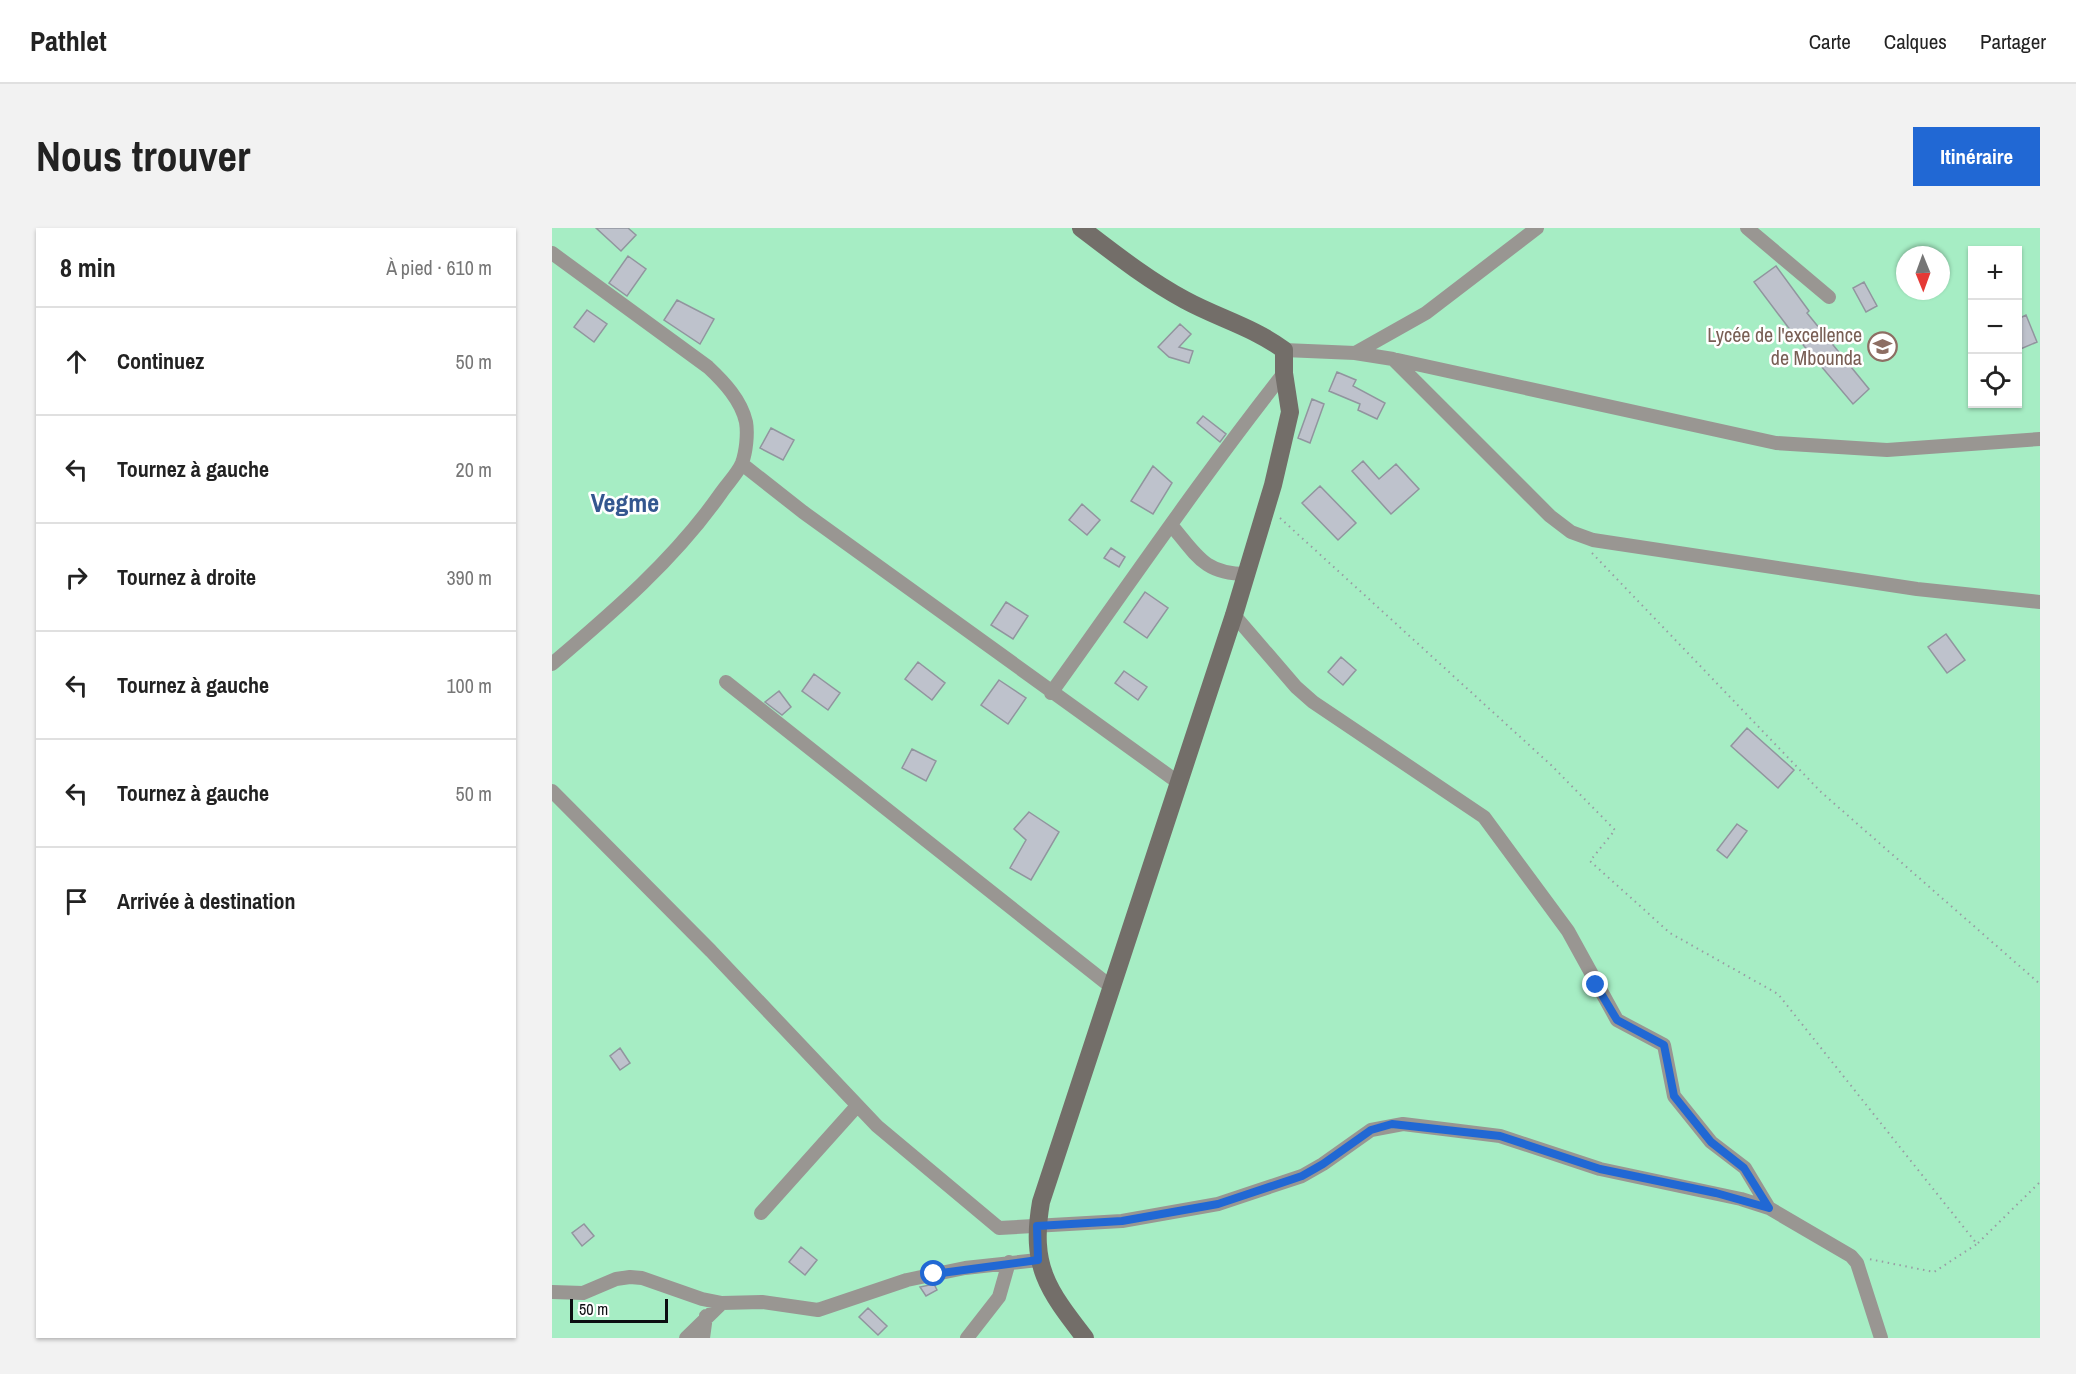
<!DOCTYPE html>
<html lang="fr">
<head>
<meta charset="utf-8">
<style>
  body { margin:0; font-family:"Archivo Narrow",sans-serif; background:#f2f2f2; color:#222 }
  .controls { position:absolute; right:18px; top:18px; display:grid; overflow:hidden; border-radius:0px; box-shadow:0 2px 4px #0004 }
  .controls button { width:54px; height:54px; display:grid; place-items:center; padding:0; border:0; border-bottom:2px solid #e0e0e0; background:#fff; color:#222; font:30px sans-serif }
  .compass { position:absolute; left:1344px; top:18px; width:54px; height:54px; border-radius:50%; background:#fff; box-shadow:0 2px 4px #0004; rotate:179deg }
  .scale { position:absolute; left:18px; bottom:15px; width:98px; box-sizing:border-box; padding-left:6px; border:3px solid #0c0e11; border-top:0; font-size:16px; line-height:21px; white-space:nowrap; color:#0c0e11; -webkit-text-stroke:4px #fff; paint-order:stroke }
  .stop { position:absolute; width:18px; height:18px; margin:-14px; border:4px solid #2168d4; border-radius:50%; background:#fff }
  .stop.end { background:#2168d4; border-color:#fff; box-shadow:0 2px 6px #0008 }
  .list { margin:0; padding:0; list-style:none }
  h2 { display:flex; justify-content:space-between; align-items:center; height:78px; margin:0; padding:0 24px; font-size:26px }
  h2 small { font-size:20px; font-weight:400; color:#767676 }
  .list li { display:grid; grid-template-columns:39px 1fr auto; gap:18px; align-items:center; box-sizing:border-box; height:108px; padding:0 24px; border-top:2px solid #e0e0e0 }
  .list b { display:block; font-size:22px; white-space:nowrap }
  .list em { font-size:20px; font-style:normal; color:#767676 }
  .icon { flex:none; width:33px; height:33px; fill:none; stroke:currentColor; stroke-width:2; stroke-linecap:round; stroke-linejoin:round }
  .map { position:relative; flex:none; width:1488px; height:1110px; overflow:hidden; border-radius:0px }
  header { display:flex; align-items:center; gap:36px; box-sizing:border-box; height:84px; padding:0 30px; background:#fff; border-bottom:2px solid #e0e0e0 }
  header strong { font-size:28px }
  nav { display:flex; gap:33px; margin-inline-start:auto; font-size:21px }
  .intro { display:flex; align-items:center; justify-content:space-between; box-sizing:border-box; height:144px; padding:0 36px }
  h1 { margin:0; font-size:42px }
  .button { padding:15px 27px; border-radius:0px; background:#2168d4; color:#fff; font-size:21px; font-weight:700 }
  main { display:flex; gap:36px; padding:0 36px }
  aside { flex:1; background:#fff; border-radius:0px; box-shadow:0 2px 4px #0004 }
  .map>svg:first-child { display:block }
  .green { fill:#a6edc4; fill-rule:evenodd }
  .building { fill:#bec2cc; stroke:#91959e; stroke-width:1.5 }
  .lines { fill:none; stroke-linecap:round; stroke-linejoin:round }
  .path { stroke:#989ca3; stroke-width:2; stroke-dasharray:1.5 4.5; stroke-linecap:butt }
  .street { stroke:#999692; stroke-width:14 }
  .secondary { stroke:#736e69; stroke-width:18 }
  .route { stroke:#2168d4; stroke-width:8 }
  .labels { text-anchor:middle; stroke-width:5; stroke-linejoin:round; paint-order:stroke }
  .education-label { font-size:20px; fill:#785e54; stroke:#fff; text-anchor:end }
  .district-label { font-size:26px; font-weight:bold; fill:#34578f; stroke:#fff }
</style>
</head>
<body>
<header>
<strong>Pathlet</strong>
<nav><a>Carte</a><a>Calques</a><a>Partager</a></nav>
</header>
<div class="intro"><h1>Nous trouver</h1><a class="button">Itinéraire</a></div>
<main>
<aside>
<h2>8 min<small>À pied · 610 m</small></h2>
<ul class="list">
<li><svg class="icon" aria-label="ahead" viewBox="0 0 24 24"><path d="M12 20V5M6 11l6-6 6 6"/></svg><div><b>Continuez</b></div><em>50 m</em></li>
<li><svg class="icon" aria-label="left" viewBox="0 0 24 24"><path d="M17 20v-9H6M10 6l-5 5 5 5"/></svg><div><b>Tournez à gauche</b></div><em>20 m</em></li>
<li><svg class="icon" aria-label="right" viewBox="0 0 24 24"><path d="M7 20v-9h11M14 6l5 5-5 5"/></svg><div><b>Tournez à droite</b></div><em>390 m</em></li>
<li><svg class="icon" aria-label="left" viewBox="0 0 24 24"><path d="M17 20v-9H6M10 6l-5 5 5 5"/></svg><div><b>Tournez à gauche</b></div><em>100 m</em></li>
<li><svg class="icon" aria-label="left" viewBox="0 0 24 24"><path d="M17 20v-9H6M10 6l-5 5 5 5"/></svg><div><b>Tournez à gauche</b></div><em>50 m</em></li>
<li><svg class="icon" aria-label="arrive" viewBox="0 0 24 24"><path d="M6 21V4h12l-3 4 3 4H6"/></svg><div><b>Arrivée à destination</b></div></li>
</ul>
</aside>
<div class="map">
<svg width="1488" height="1110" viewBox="0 0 1488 1110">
  <rect width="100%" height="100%" fill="#e4e8f2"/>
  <path class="green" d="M0 0H1488V1110H0ZM1420 22H1466V176H1420ZM1353 27H1389V63H1353Z"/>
  <path class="building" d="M44 0H76L84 7 69 23Z
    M76 28 94 41 75 68 57 55Z
    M1224 38 1257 83 1255 85 1317 161 1301 176 1236 99 1202 54Z
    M1312 54 1325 78 1314 84 1301 60Z
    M125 72 162 91 148 116 112 92Z
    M35 82 55 96 42 114 22 99Z
    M1474 87 1485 114 1466 122V91Z
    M628 96 639 106 627 119 641 123 637 135 617 129 606 119Z
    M785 144 804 152 801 158 833 175 825 191 806 182 808 176 777 163Z
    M760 171 772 176 758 215 746 210Z
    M651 188 674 206 668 214 645 195Z
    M219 200 242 212 231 232 208 220Z
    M811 233 827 251 844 236 867 261 839 286 800 243Z
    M601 238 620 255 601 286 579 273Z
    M768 258 804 295 786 312 750 275Z
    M530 276 548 292 535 307 517 292Z
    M559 320 573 329 567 339 552 330Z
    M593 364 616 380 595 410 572 394Z
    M454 374 476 388 461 411 439 397Z
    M1394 406 1413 432 1395 445 1376 419Z
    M789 429 804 442 791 457 776 444Z
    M366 434 393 455 380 472 353 451Z
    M572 443 595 459 586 472 563 455Z
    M262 446 288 465 276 482 250 463Z
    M447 452 474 470 456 496 429 477Z
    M227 463 239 479 230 487 213 474Z
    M1195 500 1242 542 1226 560 1179 518Z
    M360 521 384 533 374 553 350 540Z
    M477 584 507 604 479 652 458 640 474 612 462 601Z
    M1185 596 1195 603 1175 630 1165 622Z
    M68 820 78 835 68 842 58 828Z
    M32 996 42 1008 30 1018 20 1005Z
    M249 1019 265 1032 253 1047 237 1034Z
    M382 1056 385 1062 374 1068 368 1059Z
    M316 1080 335 1098 326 1107 307 1089Z"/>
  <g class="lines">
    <path class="path" d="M728 290 999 537 1063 602 1038 633 1118 705 1226 766 1425 1016 1382 1044 1317 1031
      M1040 325 1269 564 1488 756
      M1426 1015 1488 954"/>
    <path class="street" d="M1195 0 1277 69
      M0 25 156 139C172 154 189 172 194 194 196 206 194 224 190 235 186 245 175 256 169 265 123 331 61 384 0 436
      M732 122 803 125 841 131 1224 215 1335 222 1488 211
      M803 125 874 85 985 0
      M841 131 998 288 1019 304 1041 312 1365 361 1488 374
      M190 236 251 284 627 555
      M620 298C645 328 653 346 694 346
      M682 387 744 459 761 474 932 589 1016 703 1065 792 1112 817 1122 868 1159 914 1193 940 1217 980
      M174 454 558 758
      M499 465C576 358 650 249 732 145
      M0 563 159 723 325 898 447 1000 570 993 666 976 750 948 771 936 819 902 851 896 948 908 1048 941 1189 971 1217 980 1299 1028 1305 1035 1329 1110
      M209 985 305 878
      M0 1064 31 1065 64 1051 78 1049 90 1050 150 1071 170 1075 210 1074 266 1082 355 1052 413 1040 486 1032
      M134 1110 170 1075
      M151 1110 154 1088
      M415 1110 447 1069 457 1034"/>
    <path class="secondary" d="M529 0C563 26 596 52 633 72 666 90 701 99 732 122V145L738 184 721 257 682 387 489 974C478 1038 495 1061 533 1110"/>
  </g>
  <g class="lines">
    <path class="route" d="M382 1046 486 1032 485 998 570 993 666 976 750 948 771 936 819 902 840 896 948 908 1048 941 1164 965 1217 980 1192 940 1159 914 1122 868 1112 817 1065 792 1044 757"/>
  </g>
  <defs>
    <symbol id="school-ring" viewBox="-11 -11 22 22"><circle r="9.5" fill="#fff" stroke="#8d6e63" stroke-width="1.5"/><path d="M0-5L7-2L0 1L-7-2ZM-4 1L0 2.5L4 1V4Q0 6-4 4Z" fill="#8d6e63"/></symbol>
  </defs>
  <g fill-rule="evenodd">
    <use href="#school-ring" x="1314" y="102" width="33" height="33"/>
  </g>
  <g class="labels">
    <g class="education-label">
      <text x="1310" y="114">Lycée de l'excellence<tspan x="1310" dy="23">de Mbounda</tspan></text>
    </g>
    <g class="district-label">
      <text x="73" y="284">Vegme</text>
    </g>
  </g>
</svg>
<div class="controls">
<button>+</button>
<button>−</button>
<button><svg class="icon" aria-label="locate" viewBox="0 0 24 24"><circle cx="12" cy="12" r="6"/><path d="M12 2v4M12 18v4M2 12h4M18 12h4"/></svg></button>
</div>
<svg class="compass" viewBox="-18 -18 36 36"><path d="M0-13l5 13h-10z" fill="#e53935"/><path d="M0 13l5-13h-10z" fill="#767676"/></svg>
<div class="scale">50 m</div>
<div class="stop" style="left:382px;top:1046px"></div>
<div class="stop end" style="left:1044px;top:757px"></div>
</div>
</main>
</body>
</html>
